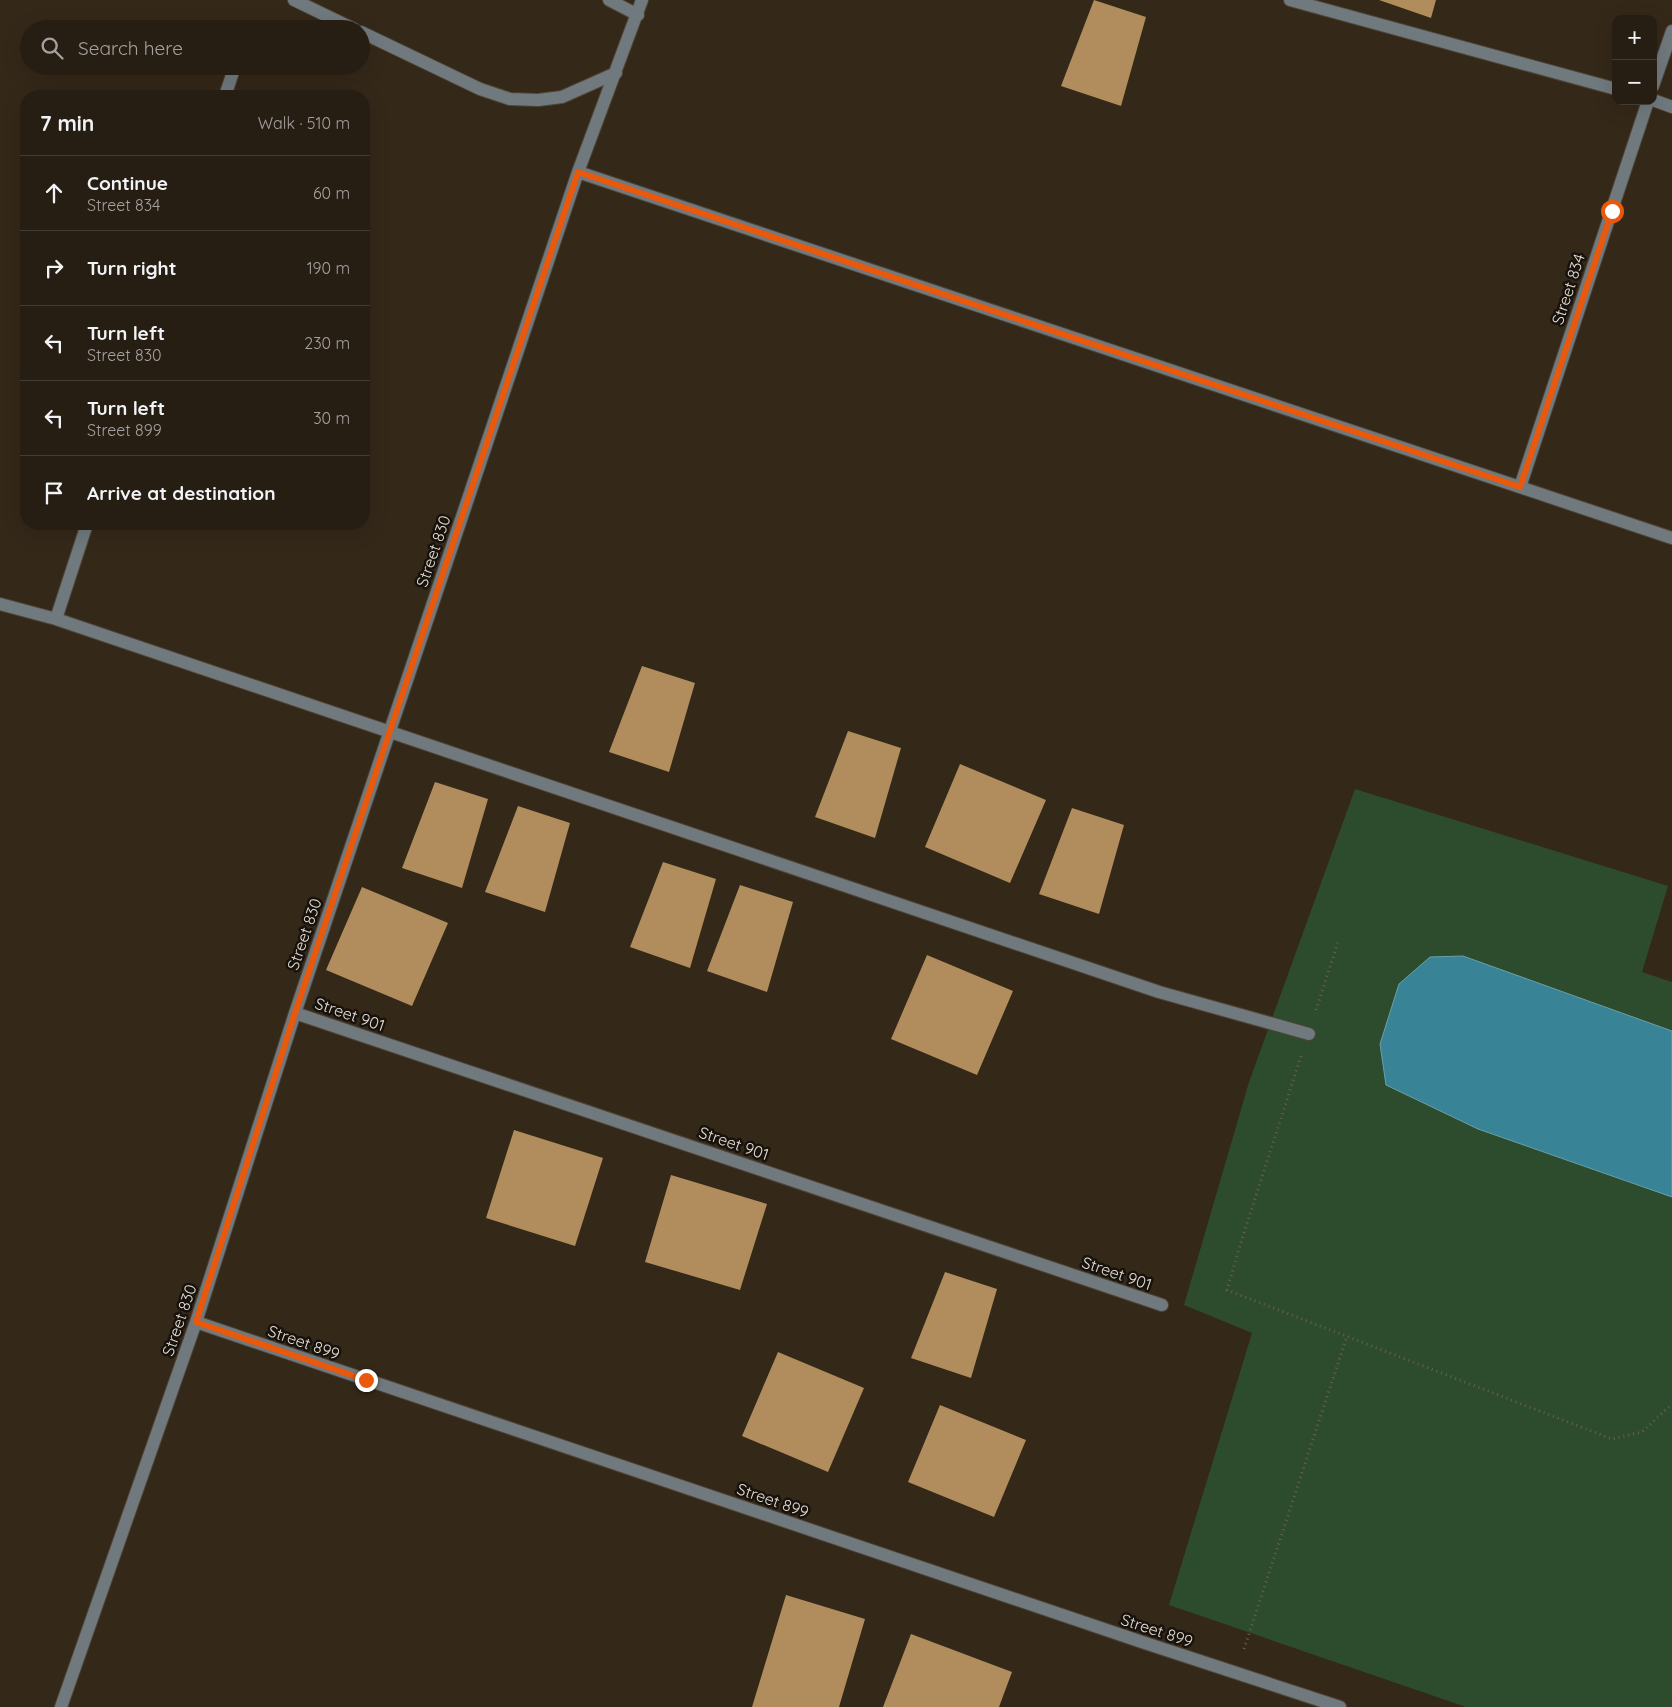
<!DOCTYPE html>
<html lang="en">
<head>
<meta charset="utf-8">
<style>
  body { margin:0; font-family:Quicksand,sans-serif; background:#332b21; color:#f1f3f6 }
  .controls { position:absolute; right:15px; top:15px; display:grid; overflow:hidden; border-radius:10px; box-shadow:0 5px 20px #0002 }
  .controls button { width:45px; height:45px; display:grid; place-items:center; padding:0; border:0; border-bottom:1px solid #433c33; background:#271e13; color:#f1f3f6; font:25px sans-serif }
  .stop { position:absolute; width:15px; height:15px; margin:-11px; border:4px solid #ea580c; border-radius:50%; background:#fff }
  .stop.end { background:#ea580c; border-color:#fff; box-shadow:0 1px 5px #0008 }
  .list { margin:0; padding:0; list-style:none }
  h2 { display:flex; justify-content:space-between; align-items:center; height:65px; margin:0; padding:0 20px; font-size:21px }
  h2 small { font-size:16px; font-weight:400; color:#a4a2a0 }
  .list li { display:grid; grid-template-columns:32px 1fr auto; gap:15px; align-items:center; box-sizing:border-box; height:75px; padding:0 20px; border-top:1px solid #433c33 }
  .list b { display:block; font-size:19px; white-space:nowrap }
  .list p { margin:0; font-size:16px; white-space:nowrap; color:#a4a2a0 }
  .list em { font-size:16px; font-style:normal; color:#a4a2a0 }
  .icon { flex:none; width:28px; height:28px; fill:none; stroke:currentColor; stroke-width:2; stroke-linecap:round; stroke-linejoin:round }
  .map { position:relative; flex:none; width:1672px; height:1707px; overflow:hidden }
  .search { position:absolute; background:#271e13; box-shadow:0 5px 20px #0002; left:20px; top:20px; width:350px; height:55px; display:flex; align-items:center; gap:12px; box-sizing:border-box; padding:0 18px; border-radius:28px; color:#a4a2a0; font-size:19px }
  .panel { position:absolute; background:#271e13; box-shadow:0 5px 20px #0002; left:20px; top:90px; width:350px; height:440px; border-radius:20px }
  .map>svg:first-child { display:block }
  .green { fill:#2d4b2d }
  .water { fill:#388496; stroke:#6c9fa9 }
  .building { fill:#b18c5c }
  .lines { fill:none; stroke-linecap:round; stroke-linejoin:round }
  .minor-casing { stroke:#504537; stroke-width:14 }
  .path { stroke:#6a5f52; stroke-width:3; stroke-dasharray:1 4; stroke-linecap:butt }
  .minor { stroke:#707a7e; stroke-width:12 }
  .route { stroke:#ea580c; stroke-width:6 }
  .labels { text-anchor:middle; stroke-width:5; stroke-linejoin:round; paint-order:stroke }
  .street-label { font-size:16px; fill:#e5ded4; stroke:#17120c }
</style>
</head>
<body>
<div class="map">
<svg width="1672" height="1707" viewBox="0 0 1672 1707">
  <rect width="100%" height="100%" fill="#342819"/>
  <path class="green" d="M1355 789 1668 886 1642 972 1672 982V1707H1466L1169 1605 1252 1333 1184 1305 1249 1082Z"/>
  <path class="water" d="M1463 956 1672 1031V1197L1478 1129 1386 1085 1380 1044 1399 984 1430 957Z"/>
  <path class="building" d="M1094 0 1146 17 1121 106 1061 86Z
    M1379 0H1436L1431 18Z
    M642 666 695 683 669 772 609 752Z
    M848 731 901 748 875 838 815 817Z
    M960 764 1046 800 1010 883 925 847Z
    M435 782 488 799 462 888 402 868Z
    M518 806 570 823 545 912 485 892Z
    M1072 808 1124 825 1099 914 1039 894Z
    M663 862 716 879 690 968 630 947Z
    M740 885 793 902 767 992 707 971Z
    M362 887 448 923 412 1006 326 970Z
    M927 955 1013 991 977 1075 891 1039Z
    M514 1130 603 1158 575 1246 486 1218Z
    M671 1175 767 1204 740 1290 645 1262Z
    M945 1272 997 1289 971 1378 911 1358Z
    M778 1352 864 1388 828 1472 742 1436Z
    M940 1405 1026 1440 994 1517 908 1482Z
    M786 1595 865 1619 839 1707H752Z
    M911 1634 1012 1672 999 1707H883Z"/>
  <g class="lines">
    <defs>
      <path id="minor" d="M294 0 354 29
        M609 0 638 15
        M1290 0 1616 89
        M361 32 480 89 510 99 538 100 562 97 616 73
        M1653 86 1672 31
        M225 96 235 66
        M1653 100 1672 107
        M578 172 1672 538
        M1520 487 1648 101
        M0 604 56 619 1159 992 1309 1034
        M56 619 87 524
        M295 1013 1162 1305
        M196 1322 1142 1642 1340 1707
        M61 1707 196 1322 295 1013 578 172 642 0"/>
    </defs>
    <use href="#minor" class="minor-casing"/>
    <path class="path" d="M1316 1010 1339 939
      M1301 1056 1242 1239 1227 1290 1612 1439 1642 1432 1672 1404
      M1244 1649 1347 1336"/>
    <use href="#minor" class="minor"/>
  </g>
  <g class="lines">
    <path class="route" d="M366 1380 196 1322 295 1013 578 172 1520 487 1612 211"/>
  </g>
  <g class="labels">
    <g class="street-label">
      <text transform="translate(1568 289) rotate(-72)" y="6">Street 834</text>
      <text transform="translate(433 551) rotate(-71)" y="6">Street 830</text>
      <text transform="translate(304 934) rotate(-71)" y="6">Street 830</text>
      <text transform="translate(350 1014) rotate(19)" y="6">Street 901</text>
      <text transform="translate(734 1143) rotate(19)" y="6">Street 901</text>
      <text transform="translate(1117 1273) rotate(19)" y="6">Street 901</text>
      <text transform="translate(179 1320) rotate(-71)" y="6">Street 830</text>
      <text transform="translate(304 1342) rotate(19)" y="6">Street 899</text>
      <text transform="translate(773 1500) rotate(19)" y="6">Street 899</text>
      <text transform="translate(1157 1630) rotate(18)" y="6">Street 899</text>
    </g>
  </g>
</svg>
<div class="controls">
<button>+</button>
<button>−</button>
</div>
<div class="stop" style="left:1612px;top:211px"></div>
<div class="stop end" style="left:366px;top:1380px"></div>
<div class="search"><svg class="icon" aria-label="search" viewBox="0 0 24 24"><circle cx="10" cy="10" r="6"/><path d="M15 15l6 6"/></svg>Search here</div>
<section class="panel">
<h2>7 min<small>Walk · 510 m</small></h2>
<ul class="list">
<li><svg class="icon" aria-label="ahead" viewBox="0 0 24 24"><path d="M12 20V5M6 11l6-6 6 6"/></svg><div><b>Continue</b><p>Street 834</p></div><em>60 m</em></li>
<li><svg class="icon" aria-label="right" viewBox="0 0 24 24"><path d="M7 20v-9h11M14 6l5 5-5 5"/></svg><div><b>Turn right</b></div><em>190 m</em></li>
<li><svg class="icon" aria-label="left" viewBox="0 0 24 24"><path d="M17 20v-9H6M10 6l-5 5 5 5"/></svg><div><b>Turn left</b><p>Street 830</p></div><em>230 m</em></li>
<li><svg class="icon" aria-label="left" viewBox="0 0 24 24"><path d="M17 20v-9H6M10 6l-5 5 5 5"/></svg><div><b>Turn left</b><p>Street 899</p></div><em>30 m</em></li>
<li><svg class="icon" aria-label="arrive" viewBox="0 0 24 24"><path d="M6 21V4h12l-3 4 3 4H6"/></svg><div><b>Arrive at destination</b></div></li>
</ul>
</section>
</div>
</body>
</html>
